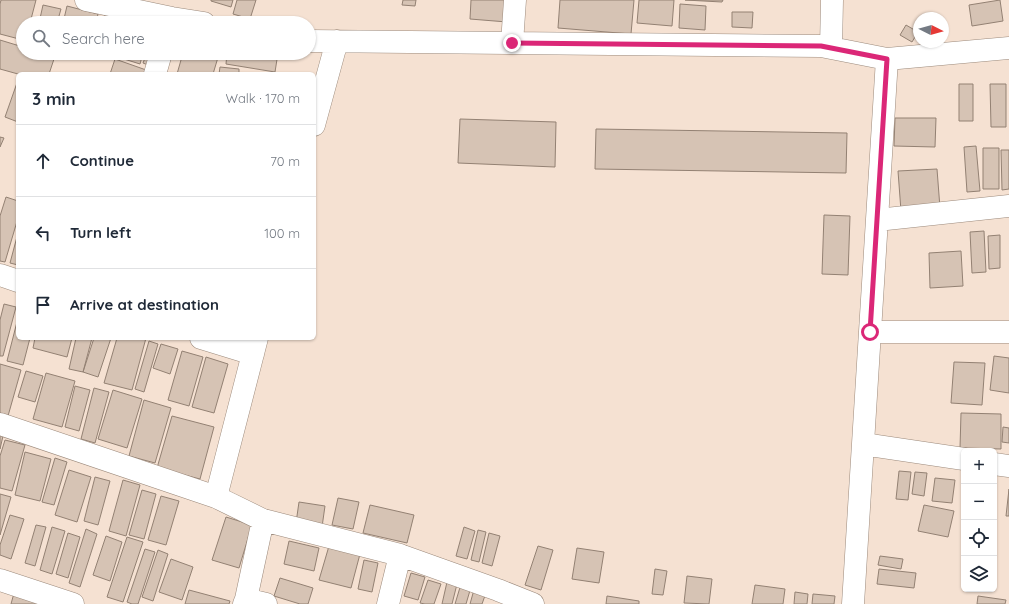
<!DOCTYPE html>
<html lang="en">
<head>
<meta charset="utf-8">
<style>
  body { margin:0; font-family:Quicksand,sans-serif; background:#f6f6f7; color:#1f2937 }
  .controls { position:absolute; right:12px; bottom:12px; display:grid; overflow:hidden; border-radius:6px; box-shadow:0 1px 3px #0004 }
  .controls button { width:36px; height:36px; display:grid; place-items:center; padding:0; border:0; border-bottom:1px solid #e0e1e3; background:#fff; color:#1f2937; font:20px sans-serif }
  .compass { position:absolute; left:913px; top:12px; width:36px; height:36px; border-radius:50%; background:#fff; box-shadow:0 1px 3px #0004; rotate:96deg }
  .stop { position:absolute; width:12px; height:12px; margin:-9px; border:3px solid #db2777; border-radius:50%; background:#fff }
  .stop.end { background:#db2777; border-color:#fff; box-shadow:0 1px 4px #0008 }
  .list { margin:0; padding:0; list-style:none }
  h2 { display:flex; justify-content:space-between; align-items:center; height:52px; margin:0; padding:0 16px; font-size:17px }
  h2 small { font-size:13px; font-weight:400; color:#747a83 }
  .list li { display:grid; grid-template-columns:26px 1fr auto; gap:12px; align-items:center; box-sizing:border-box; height:72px; padding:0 16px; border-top:1px solid #e0e1e3 }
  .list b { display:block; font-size:15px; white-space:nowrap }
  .list em { font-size:13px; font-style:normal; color:#747a83 }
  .icon { flex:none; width:22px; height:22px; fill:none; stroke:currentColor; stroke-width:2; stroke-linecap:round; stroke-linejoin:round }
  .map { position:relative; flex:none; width:1009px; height:604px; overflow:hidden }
  .search { position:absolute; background:#fff; box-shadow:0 1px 3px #0004; left:16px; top:16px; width:300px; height:44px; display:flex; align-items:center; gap:10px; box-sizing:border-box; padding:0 14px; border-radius:22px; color:#747a83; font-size:15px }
  .panel { position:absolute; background:#fff; box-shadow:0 1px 3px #0004; left:16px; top:72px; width:300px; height:268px; border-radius:6px }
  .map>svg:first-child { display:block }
  .building { fill:#d6c3b4; stroke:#938173 }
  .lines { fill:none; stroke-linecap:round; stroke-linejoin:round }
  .minor-casing { stroke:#9c8a7c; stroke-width:23 }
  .minor { stroke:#fff; stroke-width:22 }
  .route { stroke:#db2777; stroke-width:5 }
</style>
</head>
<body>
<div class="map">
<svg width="1009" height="604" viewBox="0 0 1009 604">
  <rect width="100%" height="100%" fill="#f5e1d2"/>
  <path class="building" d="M1 0H36L30 23H23V40L0 34V4Z
    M211 0H233L231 7 211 1Z
    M237 0H256L250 19 233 14Z
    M403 0H416L415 6 402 5Z
    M471 0H508L507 22 470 19Z
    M560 0H634L631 34 558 28Z
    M639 0H674L672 26 637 23Z
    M685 0H723L722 2Z
    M1000 0 1003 21 972 26 969 5Z
    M680 4 706 6 705 30 679 28Z
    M43 5 61 9 57 23H39Z
    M67 6 98 14 96 23H63Z
    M732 12H753L752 28 732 27Z
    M105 15 117 18 116 23H102Z
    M906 25 918 32 912 42 900 35Z
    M0 40 23 47V53H45L55 56 49 74H18L0 69Z
    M126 53H143L140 64 124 59Z
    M147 53H158L153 67 143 63Z
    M183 53 219 54 213 74H177Z
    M227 53H278L275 72 226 64Z
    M115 59 149 71 148 74H110Z
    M220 67 239 69V74H219Z
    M18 80V122L5 117Z
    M959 84H973V121H959Z
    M990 84H1006V127H991Z
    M895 118H936L935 147 894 146Z
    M460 119 556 122 555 167 458 163Z
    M596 129 847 133 846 173 595 169Z
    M0 137 4 138 0 147Z
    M976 146 980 191 967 192 964 147Z
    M983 148H999V189H983Z
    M1001 150H1009V189L1002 190Z
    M937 169 940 208 901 211 898 171Z
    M6 197 18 201V218L5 262 0 261V216Z
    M824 215 850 216 848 275 822 274Z
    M984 231 986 272 972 273 970 232Z
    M18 233V265L10 263Z
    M1000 235V268L989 269 988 236Z
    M961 251 963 286 930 288 929 253Z
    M4 304 16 307 3 356H0V320Z
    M18 318V338H30L23 365 7 361Z
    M35 338H72L67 357 33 348Z
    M76 338H92L83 372 69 369Z
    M94 338H111L98 377 83 372Z
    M117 338H146L132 390 104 383Z
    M149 341 158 344 144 392 135 389Z
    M161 344 178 349 170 374 153 368Z
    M182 351 203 357 189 406 168 400Z
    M994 356 1009 358V393L990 390Z
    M206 357 228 364 214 413 192 407Z
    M954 362 985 363 982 405 951 403Z
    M0 364 21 370 8 416 0 413Z
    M26 371 43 376 35 402 18 397Z
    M46 373 75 381 62 427 33 419Z
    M75 386 90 390 79 431 65 427Z
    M94 388 109 392 95 443 81 439Z
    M113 390 142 399 127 448 98 439Z
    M144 400 171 408 155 463 129 456Z
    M961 413 1001 414V449L960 448Z
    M172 416 214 427 200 479 157 468Z
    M1003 427 1009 428V443L1002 442Z
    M0 435 3 436 0 449Z
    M5 440 25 445 12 491 0 488V456Z
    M25 452 51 459 40 501 15 495Z
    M55 458 67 462 54 505 42 502Z
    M69 470 91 477 77 522 55 515Z
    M899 471 911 472 908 500 896 499Z
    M915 472 927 473 924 496 912 494Z
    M95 477 110 481 98 525 84 521Z
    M935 478 955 480 952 503 932 501Z
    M123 480 140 485 126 536 109 531Z
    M1009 489V516H1006Z
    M142 490 156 494 144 539 129 535Z
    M0 494 11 497 0 535Z
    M161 496 179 501 166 545 148 540Z
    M338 498 359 502 353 529 332 525Z
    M299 502 325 506 322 527 296 523Z
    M370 505 414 515 407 543 363 533Z
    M924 505 954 511 948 537 918 531Z
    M10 515 24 519 11 559 0 555V545Z
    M226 517 252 525 239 568 212 560Z
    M36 525 46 527 35 566 25 563Z
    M52 527 65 531 52 574 40 570Z
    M464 527 475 531 467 559 456 556Z
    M86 529 97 534 80 587 69 583Z
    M478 530 486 532 479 562 471 560Z
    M68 533 80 537 68 578 56 574Z
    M489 533 500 536 492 566 482 563Z
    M106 536 122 542 110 581 93 575Z
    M127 537 143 542 123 602 107 597Z
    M289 541 319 548 314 571 284 564Z
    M329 546 360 554 351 588 319 580Z
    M538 546 553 550 541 590 525 585Z
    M577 548 604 552 599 583 572 579Z
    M145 549 155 552 138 604H132L127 602Z
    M158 550 168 554 153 601 142 597Z
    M880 556 903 559 901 569 878 565Z
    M171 559 193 567 182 600 159 592Z
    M364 560 378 563 372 592 358 589Z
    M655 569 667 571 663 595 652 594Z
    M879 569 916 573 914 588 877 584Z
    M411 573 425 577 418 600 404 596Z
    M687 576 712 579 709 604 684 603Z
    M280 578 313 588 308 604H300L274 596Z
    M428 580 441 584 434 604H425L420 603Z
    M447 582 457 584 452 604H442Z
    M461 584 471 587 466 604H455Z
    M755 585 785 589 783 604H752Z
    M475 586 487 590 482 604H470Z
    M189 590 230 601 229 604H185Z
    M795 592 808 594 807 604H794Z
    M14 593 54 604H11Z
    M813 594 835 596 834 604H812Z
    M607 596 639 601V604H606Z
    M978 596 1006 600 1005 604H977Z"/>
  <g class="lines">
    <defs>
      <path id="minor" d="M86 0 172 18 204 23
        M309 41 821 46 887 59 1009 48
        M512 43 515 0
        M831 48 832 0
        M155 74 161 53
        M314 125 337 41
        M877 220 1009 206
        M0 275 18 281
        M870 332H1009
        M201 338 253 354
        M0 424 216 497
        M863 444 964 459
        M994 464 1009 466
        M263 520 400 555 388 604
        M400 555 498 590 533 604
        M0 580 73 604
        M246 599 266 604
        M244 604 246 599 263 520 216 497 257 338
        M853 604 887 59"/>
    </defs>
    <use href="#minor" class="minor-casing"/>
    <use href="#minor" class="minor"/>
  </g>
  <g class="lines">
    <path class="route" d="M512 43 821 46 887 59 870 332"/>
  </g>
</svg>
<div class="controls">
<button>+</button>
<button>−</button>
<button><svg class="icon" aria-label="locate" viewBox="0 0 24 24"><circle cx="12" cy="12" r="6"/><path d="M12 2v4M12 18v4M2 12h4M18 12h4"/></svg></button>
<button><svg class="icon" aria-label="layers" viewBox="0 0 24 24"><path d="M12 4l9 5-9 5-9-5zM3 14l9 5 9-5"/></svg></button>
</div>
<svg class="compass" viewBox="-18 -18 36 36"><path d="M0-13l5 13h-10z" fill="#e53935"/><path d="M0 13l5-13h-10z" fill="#747a83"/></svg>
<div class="stop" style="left:870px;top:332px"></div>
<div class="stop end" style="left:512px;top:43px"></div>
<div class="search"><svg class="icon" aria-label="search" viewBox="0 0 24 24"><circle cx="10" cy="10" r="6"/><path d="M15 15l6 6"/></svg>Search here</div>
<section class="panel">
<h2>3 min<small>Walk · 170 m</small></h2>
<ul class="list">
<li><svg class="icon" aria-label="ahead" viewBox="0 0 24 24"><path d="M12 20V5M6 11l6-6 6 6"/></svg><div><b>Continue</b></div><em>70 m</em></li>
<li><svg class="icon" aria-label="left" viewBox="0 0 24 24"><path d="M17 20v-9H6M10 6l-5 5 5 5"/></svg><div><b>Turn left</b></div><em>100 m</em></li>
<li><svg class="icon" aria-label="arrive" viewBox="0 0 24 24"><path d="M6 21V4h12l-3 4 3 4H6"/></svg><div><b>Arrive at destination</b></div></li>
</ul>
</section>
</div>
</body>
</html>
